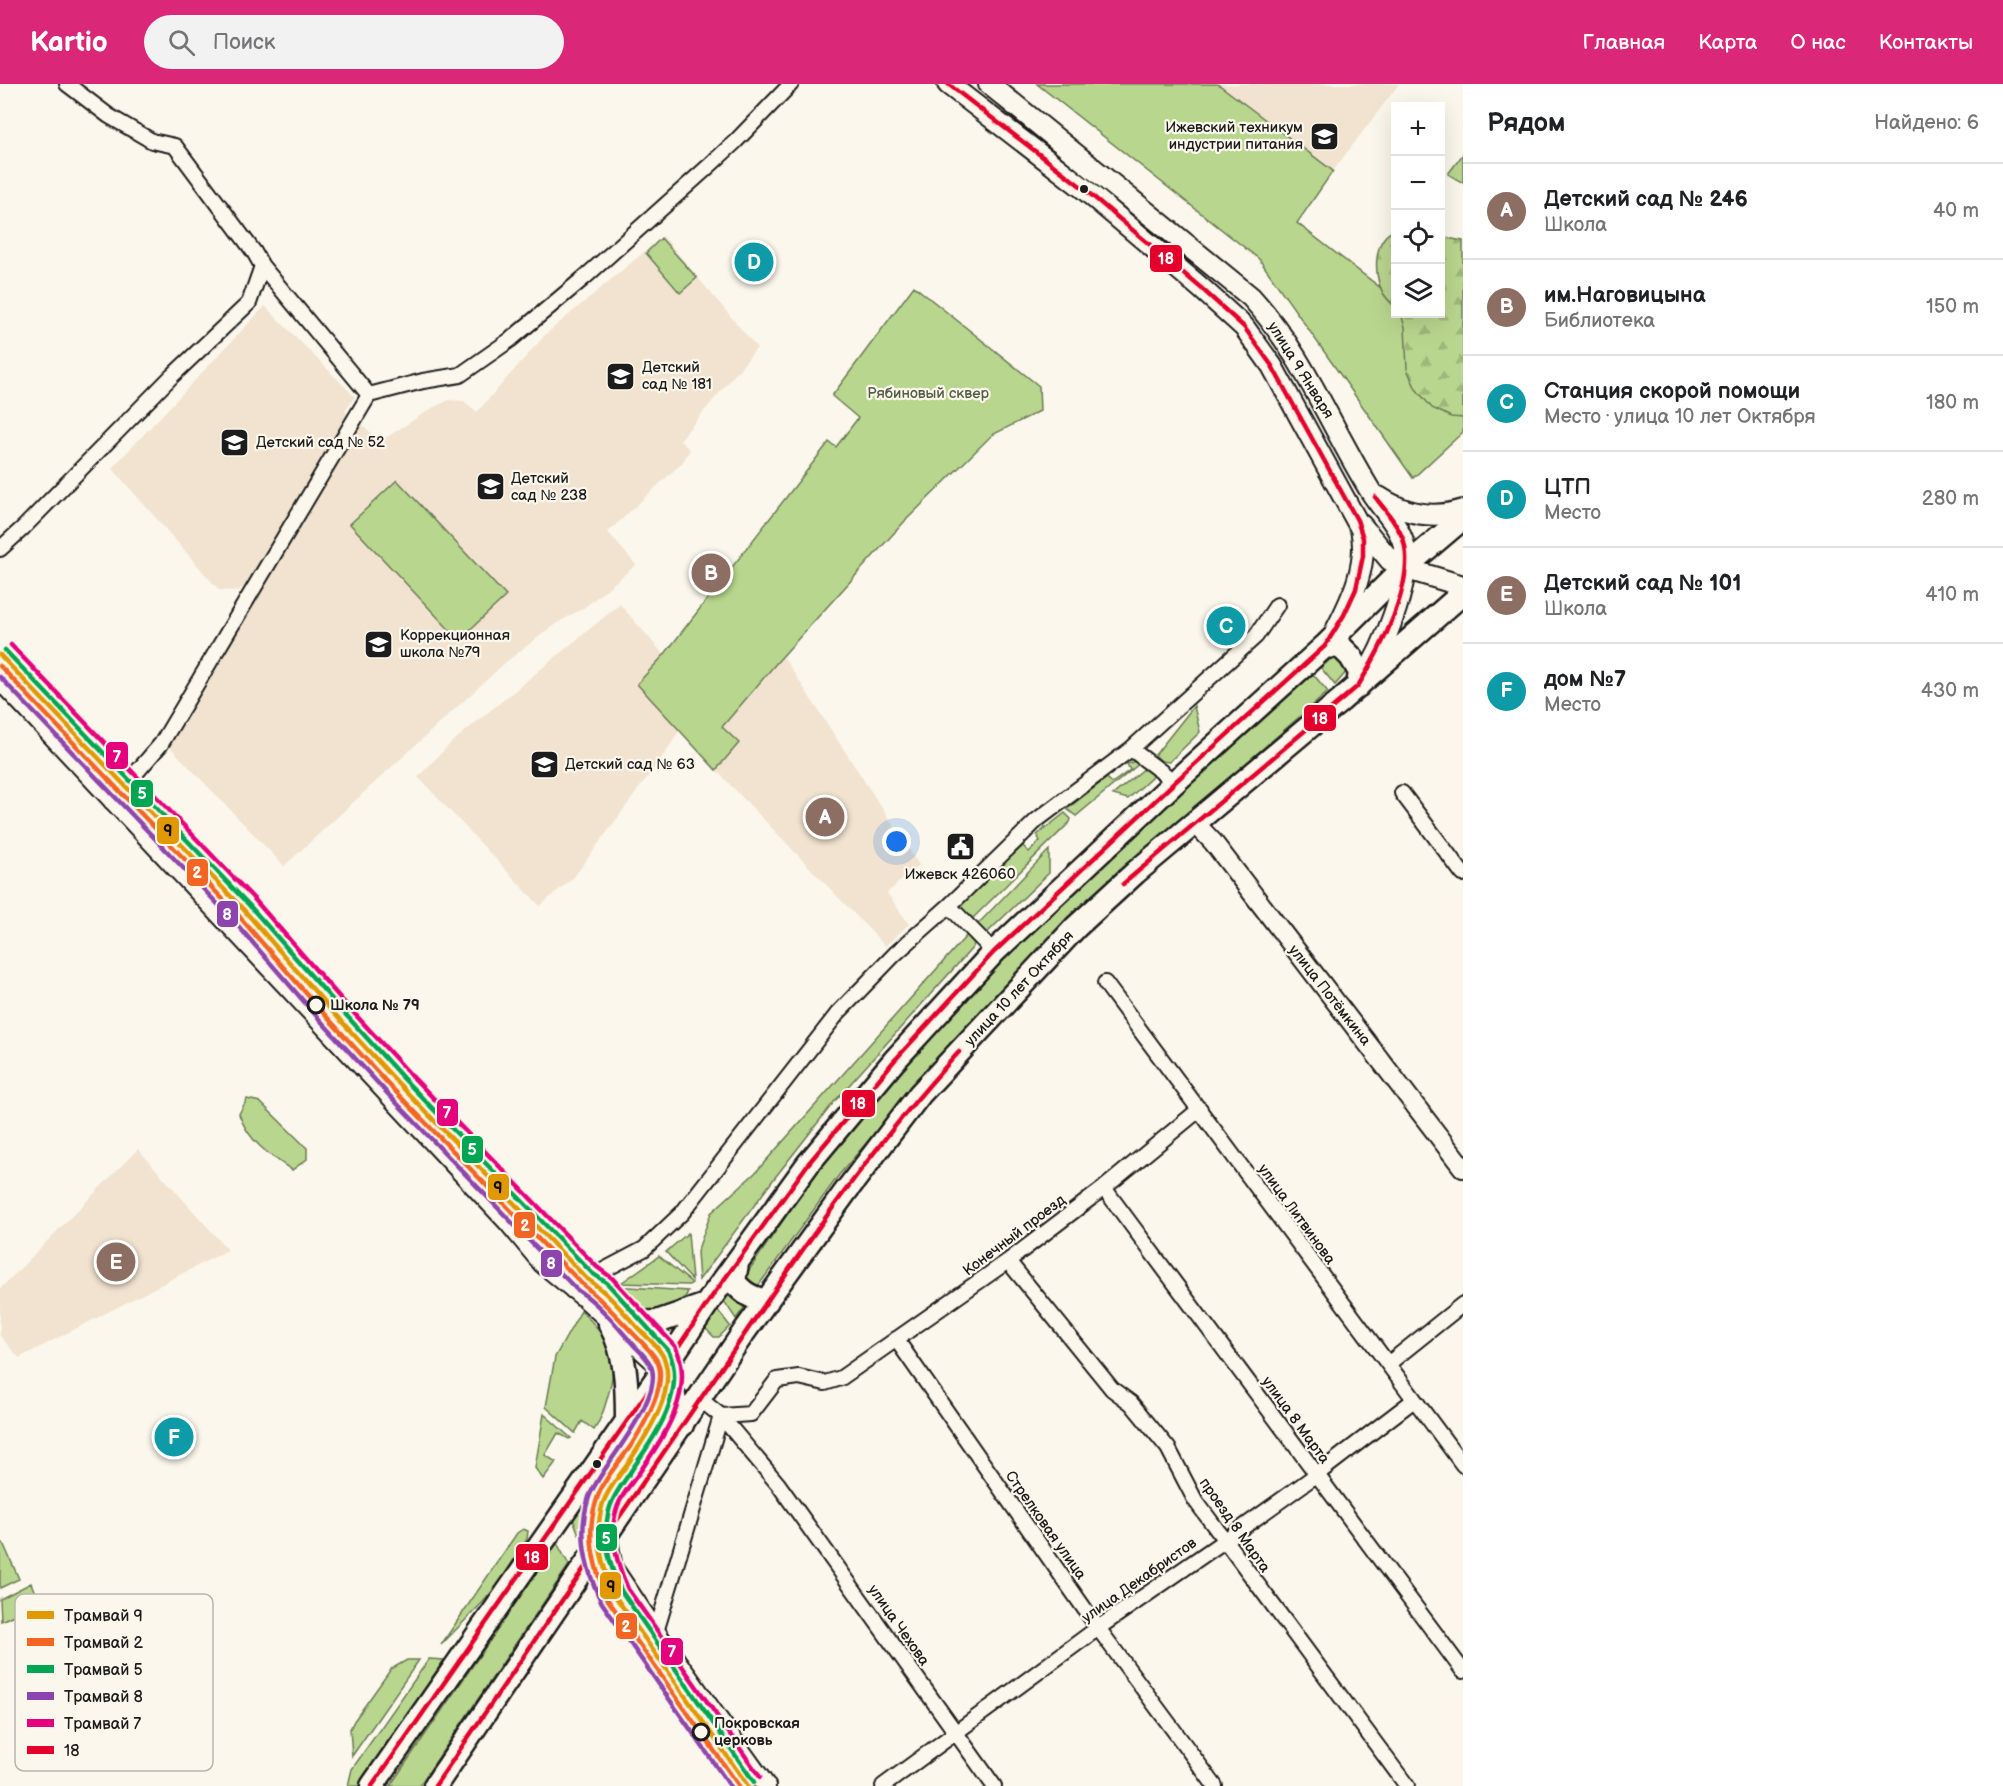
<!DOCTYPE html>
<html lang="ru">
<head>
<meta charset="utf-8">
<style>
  body { margin:0; font-family:"Balsamiq Sans",sans-serif; background:#f2f2f2; color:#202124 }
  .controls { position:absolute; right:18px; top:18px; display:grid; overflow:hidden; border-radius:0px; box-shadow:0 6px 24px #0002 }
  .controls button { width:54px; height:54px; display:grid; place-items:center; padding:0; border:0; border-bottom:2px solid #e0e0e0; background:#fff; color:#202124; font:30px sans-serif }
  .you { position:absolute; left:897px; top:758px; width:21px; height:21px; margin:-15px; border:4px solid #fff; border-radius:50%; background:#1a73e8; box-shadow:0 0 0 9px #1a73e833 }
  .badge { display:grid; place-items:center; width:39px; height:39px; border-radius:50%; background:#db2777; color:#fff; font-size:20px; font-weight:700 }
  .pin { position:absolute; translate:-50% -50%; border:3px solid #fff; box-shadow:0 2px 6px #0006 }
  .list { margin:0; padding:0; list-style:none }
  h2 { display:flex; justify-content:space-between; align-items:center; height:78px; margin:0; padding:0 24px; font-size:26px }
  h2 small { font-size:20px; font-weight:400; color:#757577 }
  .list li { display:grid; grid-template-columns:39px 1fr auto; gap:18px; align-items:center; box-sizing:border-box; height:96px; padding:0 24px; border-top:2px solid #e0e0e0 }
  .list b { display:block; font-size:22px; white-space:nowrap }
  .list p { margin:0; font-size:20px; white-space:nowrap; color:#757577 }
  .list em { font-size:20px; font-style:normal; color:#757577 }
  .icon { flex:none; width:33px; height:33px; fill:none; stroke:currentColor; stroke-width:2; stroke-linecap:round; stroke-linejoin:round }
  .map { position:relative; flex:none; width:1463px; height:1702px; overflow:hidden }
  header { display:flex; align-items:center; gap:36px; box-sizing:border-box; height:84px; padding:0 30px; background:#db2777; color:#fff }
  header strong { font-size:28px }
  nav { display:flex; gap:33px; margin-inline-start:auto; font-size:21px }
  .search { width:420px; height:54px; background:#f2f2f2; display:flex; align-items:center; gap:15px; box-sizing:border-box; padding:0 21px; border-radius:33px; color:#757577; font-size:22px }
  main { display:flex }
  aside { flex:1; background:#fff }
  .map>svg:first-child { display:block }
  .built { fill:#f2e3d0 }
  .green { fill:#b9d68e; stroke:#6a7955; stroke-width:1.5 }
  .forest { fill:url(#forest-firs); stroke:#6a7955; stroke-width:1.5 }
  .lines { fill:none; stroke-linecap:round; stroke-linejoin:round }
  .minor-casing { stroke:#1c1c1c; stroke-width:18 }
  .tertiary-casing { stroke:#1c1c1c; stroke-width:22 }
  .secondary-casing { stroke:#1c1c1c; stroke-width:24 }
  .primary-casing { stroke:#1c1c1c; stroke-width:27 }
  .minor { stroke:#fbf7ec; stroke-width:14 }
  .tertiary { stroke:#fbf7ec; stroke-width:18 }
  .secondary { stroke:#fbf7ec; stroke-width:20 }
  .primary { stroke:#fbf7ec; stroke-width:22 }
  .bus-1-casing { stroke:#fbf7ec; stroke-width:9 }
  .bus-1 { stroke:#e4002b; stroke-width:4.5 }
  .tram-1-casing { stroke:#fbf7ec; stroke-width:9 }
  .tram-2-casing { stroke:#fbf7ec; stroke-width:9 }
  .tram-3-casing { stroke:#fbf7ec; stroke-width:9 }
  .tram-4-casing { stroke:#fbf7ec; stroke-width:9 }
  .tram-5-casing { stroke:#fbf7ec; stroke-width:9 }
  .tram-1 { stroke:#e19803; stroke-width:4.5 }
  .tram-2 { stroke:#f26522; stroke-width:4.5 }
  .tram-3 { stroke:#00a651; stroke-width:4.5 }
  .tram-4 { stroke:#8e44ad; stroke-width:4.5 }
  .tram-5 { stroke:#e5007d; stroke-width:4.5 }
  .bus-dot { fill:#1c1c1c; stroke:#fbf7ec; stroke-width:2 }
  .stop-dot { fill:#fbf7ec; stroke:#1c1c1c; stroke-width:3 }
  .labels { text-anchor:middle; stroke-width:4.5; stroke-linejoin:round; paint-order:stroke }
  .poi-label { font-size:15px; fill:#1c1c1c; stroke:#fbf7ec; text-anchor:start }
  .street-label { font-size:15px; fill:#1c1c1c; stroke:#fbf7ec }
  .park-label { font-size:15px; fill:#535d44; stroke:#fbf7ec }
  .stop-label { font-size:15px; font-weight:bold; fill:#1c1c1c; stroke:#fbf7ec; text-anchor:start }
  .key { fill:#fbf7ec; stroke:#b8b5ae; stroke-width:1.5 }
  .key-label { font-size:16px; fill:#1c1c1c }
  .line-badge { stroke:#fbf7ec; stroke-width:2 }
  .badge-label { font-size:16px; text-anchor:middle; font-weight:bold; fill:#fff }
  .pale-badge-label { font-size:16px; text-anchor:middle; font-weight:bold; fill:#111 }
</style>
</head>
<body>
<header>
<strong>Kartio</strong>
<div class="search"><svg class="icon" aria-label="search" viewBox="0 0 24 24"><circle cx="10" cy="10" r="6"/><path d="M15 15l6 6"/></svg>Поиск</div>
<nav><a>Главная</a><a>Карта</a><a>О нас</a><a>Контакты</a></nav>
</header>
<main>
<div class="map">
<svg width="1463" height="1702" viewBox="0 0 1463 1702">
  <defs>
    <pattern id="forest-firs" width="22" height="20" patternUnits="userSpaceOnUse" patternTransform="scale(1.5)"><rect width="22" height="20" fill="#b9d68e"/><path d="M5 1l3.5 6h-7zM16 11l3.5 6h-7z" fill="#9eb77a"/></pattern>
  </defs>
  <rect width="100%" height="100%" fill="#fbf7ec"/>
  <filter id="ink" filterUnits="userSpaceOnUse"><feTurbulence type="fractalNoise" baseFrequency=".0167" numOctaves="2"/><feDisplacementMap in="SourceGraphic" scale="12" xChannelSelector="R" yChannelSelector="G"/><feConvolveMatrix kernelMatrix="1 2 1 2 8 2 1 2 1" color-interpolation-filters="sRGB"/></filter>
  <g filter="url(#ink)">
    <path class="built" d="M1218 0H1399L1333 87Z
      M663 152 757 264 680 356 690 366 682 379 608 448 636 481 585 523 554 541 506 578 284 782 168 661 362 340 379 358 434 323 449 316 464 317 477 328 546 250Z
      M265 222 355 313 345 327 350 333 252 496 238 507 219 506 112 384Z
      M620 520 664 571 638 600 679 647 666 668 574 793 540 822 418 693 451 659Z
      M783 572 919 781 887 809 909 840 885 862 716 686 736 664 722 643Z
      M138 1065 228 1166 19 1274 0 1252V1205Z"/>
    <path class="green" d="M1037 0H1218L1333 87 1297 139 1395 215 1396 230H1414L1463 246V348L1413 394 1259 175Z
      M1463 70V99L1448 90Z
      M661 154 697 194 680 209 646 169Z
      M914 202 1039 302 1040 327 992 351 904 438 779 576 722 643 739 659 716 686 637 600 664 571 829 358 836 363 858 334 832 312Z
      M397 396 506 512 459 556 350 440Z
      M1337 572 1348 586 1335 601 1321 584 1333 573Z
      M1313 590 1328 608 1115 793 1060 844 930 984 839 1091 756 1205 743 1195 810 1097 817 1083 918 960 1050 826Z
      M1194 622 1200 648 1169 678 1161 677 1155 671Z
      M1135 677 1140 679 1076 732 1067 725 1107 694 1112 699 1130 686 1127 680Z
      M1146 683 1152 690 1151 694 1128 715 1113 711Z
      M1065 729 1071 735 1070 738 971 836 957 821 1023 762 1029 768 1040 757 1037 751Z
      M1049 766V789L991 845 987 849 976 842Z
      M967 851 974 860 973 863 834 1018 773 1096 699 1196 697 1168 711 1129 755 1089Z
      M247 1015 260 1018 307 1064V1075L292 1086C269 1071 248 1057 239 1030Z
      M510 1118 572 1186 544 1167Z
      M688 1149 692 1196 666 1168Z
      M659 1172 692 1199 689 1201 621 1199Z
      M614 1202 688 1207C684 1225 648 1230 632 1235L606 1208Z
      M726 1207 746 1221 736 1235 722 1214Z
      M716 1224 730 1242 719 1253H714L706 1245 707 1238Z
      M581 1227C612 1256 620 1273 607 1315 604 1326 601 1336 594 1346L582 1337 575 1349 546 1323 555 1273Z
      M653 1323H658L662 1328 660 1335 621 1396 611 1417 583 1461 573 1435Z
      M544 1330 571 1354 569 1355 558 1349 545 1371 556 1378 543 1395 535 1384Z
      M523 1445 528 1447 527 1455 500 1498 484 1517 441 1561 517 1449Z
      M3 1459 19 1495 0 1504V1460Z
      M557 1459 569 1481 419 1702H390Z
      M31 1499 39 1519 1 1537 0 1515Z
      M429 1575 444 1576 359 1702H348L352 1685Z
      M407 1576H419L352 1672 350 1645 354 1637 391 1585Z"/>
    <path class="forest" d="M1395 146H1396L1395 223C1391 219 1386 214 1383 209 1373 191 1373 154 1395 146Z
      M1441 153 1463 157V334L1451 333 1432 324 1416 305 1407 285 1405 243 1401 230H1440Z"/>
    <g class="lines">
      <defs>
        <path id="minor" d="M67 0 109 32 152 57 175 62 254 168 262 182 369 311 423 297 460 291 510 256 585 193 709 82 735 58 791 0
          M0 465 23 444 172 292 249 219 262 182
          M0 599 507 1140 541 1181 585 1217 662 1287
          M1131 665 1175 698
          M1402 709 1463 790
          M111 718 161 660 369 311
          M949 822 994 868
          M1105 899 1463 1381
          M1104 1104 1463 1587
          M1008 1177 1112 1305 1131 1319 1168 1364 1195 1416 1407 1702
          M572 1207 587 1195 644 1165 682 1129 838 929 895 870 949 822 1037 736 1131 665 1256 552 1277 521
          M896 1255 1098 1544 1215 1702
          M1388 1280 1463 1220
          M700 1315 721 1332 778 1400 994 1702
          M721 1332 751 1330 777 1296 799 1293 825 1299 841 1294 1008 1177 1104 1104 1200 1025
          M656 1548 721 1332
          M883 1702 1098 1544 1224 1457 1316 1391 1414 1316"/>
        <path id="tertiary" d="M1195 739 1213 758 1463 1084
          M607 1450 613 1484 660 1554 766 1702"/>
        <path id="secondary" d="M948 0 1083 104 1201 204 1244 243 1272 282 1361 445C1369 480 1352 515 1336 546
          M989 0 1251 213C1304 271 1330 342 1371 408 1383 427 1402 443 1405 467 1409 500 1384 564 1365 592
          M1379 413C1405 430 1432 436 1463 426
          M1361 441 1390 476 1404 484 1463 502"/>
        <path id="primary" d="M1325 562 1341 563 1351 573 1360 588 1358 602
          M737 1179 734 1198C744 1210 752 1214 767 1217
          M662 1287 674 1313 682 1341
          M627 1338C627 1302 627 1272 610 1240L657 1238 706 1221
          M372 1702 662 1287 713 1211 808 1080 894 977 994 868 1175 698 1325 562 1404 484 1463 434
          M435 1702 744 1248 846 1107 920 1010 1076 843 1136 788 1340 617 1463 509"/>
      </defs>
      <use href="#minor" class="minor-casing"/>
      <use href="#tertiary" class="tertiary-casing"/>
      <use href="#secondary" class="secondary-casing"/>
      <use href="#primary" class="primary-casing"/>
      <use href="#minor" class="minor"/>
      <use href="#tertiary" class="tertiary"/>
      <use href="#secondary" class="secondary"/>
      <use href="#primary" class="primary"/>
      <defs>
        <path id="bus-1" d="M1123 800 1358 602C1380 567 1417 497 1403 455 1397 439 1385 426 1375 413
          M372 1702 662 1287 713 1211 808 1080 894 977 994 868 1175 698 1325 562 1344 531 1356 505 1363 472V454L1357 436 1272 282 1244 243 1201 204 1083 104 948 0
          M435 1702C527 1567 619 1433 712 1298 789 1185 866 1068 959 968"/>
      </defs>
      <use href="#bus-1" class="bus-1-casing"/>
      <use href="#bus-1" class="bus-1"/>
      <defs>
        <path id="tram-1" d="M0 571 244 826 331 926 398 999 587 1195C606 1207 621 1225 636 1242 645 1252 661 1264 665 1277 676 1310 644 1355 627 1381 618 1393 608 1405 603 1419 593 1451 602 1483 615 1512L748 1702"/>
        <path id="tram-2" d="M0 582 238 831 325 931 392 1004 582 1200C599 1213 613 1228 628 1244 637 1254 649 1264 656 1275 670 1297 644 1341 632 1360 620 1378 602 1396 596 1418 585 1451 594 1485 608 1516L739 1702"/>
        <path id="tram-3" d="M5 566 249 821 337 921 403 994 592 1189 607 1199 668 1266C688 1306 655 1353 633 1384 625 1397 614 1409 610 1423 601 1452 609 1482 622 1508L754 1698"/>
        <path id="tram-4" d="M0 593 233 836 320 936 387 1009 576 1205C581 1209 587 1212 591 1216 606 1228 619 1245 632 1259 637 1265 646 1272 650 1280 668 1312 600 1383 589 1413 577 1449 586 1487 602 1519L730 1702"/>
        <path id="tram-5" d="M11 561 255 816 342 916 409 989 597 1183 612 1194 675 1262C697 1305 663 1354 639 1389 631 1400 621 1411 617 1424 608 1451 617 1480 628 1505L760 1693"/>
      </defs>
      <use href="#tram-1" class="tram-1-casing"/>
      <use href="#tram-2" class="tram-2-casing"/>
      <use href="#tram-3" class="tram-3-casing"/>
      <use href="#tram-4" class="tram-4-casing"/>
      <use href="#tram-5" class="tram-5-casing"/>
      <use href="#tram-1" class="tram-1"/>
      <use href="#tram-2" class="tram-2"/>
      <use href="#tram-3" class="tram-3"/>
      <use href="#tram-4" class="tram-4"/>
      <use href="#tram-5" class="tram-5"/>
    </g>
  </g>
  <defs>
    <symbol id="university-square" viewBox="-11 -11 22 22"><rect x="-9" y="-9" width="18" height="18" rx="4" fill="#1c1c1c" stroke="#fbf7ec"/><path d="M0-5L7-2L0 1L-7-2ZM-4 1L0 2.5L4 1V4Q0 6-4 4Z" fill="#fff"/></symbol>
    <symbol id="school-square" viewBox="-11 -11 22 22"><rect x="-9" y="-9" width="18" height="18" rx="4" fill="#1c1c1c" stroke="#fbf7ec"/><path d="M0-5L7-2L0 1L-7-2ZM-4 1L0 2.5L4 1V4Q0 6-4 4Z" fill="#fff"/></symbol>
    <symbol id="civic-square" viewBox="-11 -11 22 22"><rect x="-9" y="-9" width="18" height="18" rx="4" fill="#1c1c1c" stroke="#fbf7ec"/><path d="M-.6-6.5H3V-4.5H.6V-3L4-1V1h2V6H-6V1h2V-1L-.6-3ZM-1.2 2.5V6h2.4V2.5Z" fill="#fff"/></symbol>
  </defs>
  <g fill-rule="evenodd">
    <use href="#university-square" x="1308" y="36" width="33" height="33"/>
    <use href="#school-square" x="604" y="276" width="33" height="33"/>
    <use href="#school-square" x="218" y="342" width="33" height="33"/>
    <use href="#school-square" x="474" y="386" width="33" height="33"/>
    <use href="#school-square" x="362" y="544" width="33" height="33"/>
    <use href="#school-square" x="528" y="664" width="33" height="33"/>
    <use href="#civic-square" x="944" y="746" width="33" height="33"/>
  </g>
  <g class="bus-dot">
    <circle cx="1084" cy="105" r="5"/>
    <circle cx="597" cy="1380" r="5"/>
  </g>
  <g class="stop-dot">
    <circle cx="316" cy="921" r="8"/>
    <circle cx="701" cy="1648" r="8"/>
  </g>
  <g class="labels">
    <g class="poi-label">
      <text x="1303" y="48" text-anchor="end">Ижевский техникум<tspan x="1303" dy="17">индустрии питания</tspan></text>
      <text x="642" y="288">Детский<tspan x="642" dy="17">сад № 181</tspan></text>
      <text x="256" y="363">Детский сад № 52</text>
      <text x="511" y="399">Детский<tspan x="511" dy="17">сад № 238</tspan></text>
      <text x="400" y="556">Коррекционная<tspan x="400" dy="17">школа №79</tspan></text>
      <text x="565" y="685">Детский сад № 63</text>
      <text x="960" y="795" text-anchor="middle">Ижевск 426060</text>
    </g>
    <g class="street-label">
      <text transform="translate(1301 286) rotate(58)" y="5">улица 9 Января</text>
      <text transform="translate(1019 904) rotate(-47)" y="5">улица 10 лет Октября</text>
      <text transform="translate(1330 911) rotate(52)" y="5">улица Потёмкина</text>
      <text transform="translate(1297 1130) rotate(54)" y="5">улица Литвинова</text>
      <text transform="translate(1014 1151) rotate(-37)" y="5">Конечный проезд</text>
      <text transform="translate(1296 1336) rotate(54)" y="5">улица 8 Марта</text>
      <text transform="translate(1046 1441) rotate(55)" y="5">Стрелковая улица</text>
      <text transform="translate(1235 1441) rotate(55)" y="5">проезд 8 Марта</text>
      <text transform="translate(1139 1496) rotate(-35)" y="5">улица Декабристов</text>
      <text transform="translate(899 1541) rotate(55)" y="5">улица Чехова</text>
    </g>
    <g class="park-label">
      <text x="928" y="314">Рябиновый сквер</text>
    </g>
    <g class="stop-label">
      <text x="330" y="926">Школа № 79</text>
      <text x="714" y="1644">Покровская<tspan x="714" dy="17">церковь</tspan></text>
    </g>
  </g>
  <rect x="15" y="1510" width="198" height="177" rx="9" class="key"/>
  <rect x="27" y="1527" width="27" height="8" fill="#e19803"/>
  <rect x="27" y="1554" width="27" height="8" fill="#f26522"/>
  <rect x="27" y="1581" width="27" height="8" fill="#00a651"/>
  <rect x="27" y="1608" width="27" height="8" fill="#8e44ad"/>
  <rect x="27" y="1635" width="27" height="8" fill="#e5007d"/>
  <rect x="27" y="1662" width="27" height="8" fill="#e4002b"/>
  <g class="key-label">
    <text x="64" y="1537">Трамвай 9</text>
    <text x="64" y="1564">Трамвай 2</text>
    <text x="64" y="1591">Трамвай 5</text>
    <text x="64" y="1618">Трамвай 8</text>
    <text x="64" y="1645">Трамвай 7</text>
    <text x="64" y="1672">18</text>
  </g>
  <g class="line-badge">
    <rect x="1149" y="160" width="34" height="29" rx="6" fill="#e4002b"/>
    <rect x="1303" y="620" width="34" height="28" rx="6" fill="#e4002b"/>
    <rect x="105" y="657" width="24" height="29" rx="6" fill="#e5007d"/>
    <rect x="130" y="695" width="24" height="29" rx="6" fill="#00a651"/>
    <rect x="156" y="732" width="24" height="29" rx="6" fill="#e19803"/>
    <rect x="186" y="774" width="23" height="29" rx="6" fill="#f26522"/>
    <rect x="216" y="816" width="23" height="28" rx="6" fill="#8e44ad"/>
    <rect x="841" y="1005" width="35" height="29" rx="6" fill="#e4002b"/>
    <rect x="436" y="1014" width="23" height="29" rx="6" fill="#e5007d"/>
    <rect x="461" y="1051" width="23" height="29" rx="6" fill="#00a651"/>
    <rect x="487" y="1089" width="23" height="28" rx="6" fill="#e19803"/>
    <rect x="513" y="1127" width="23" height="28" rx="6" fill="#f26522"/>
    <rect x="540" y="1165" width="23" height="29" rx="6" fill="#8e44ad"/>
    <rect x="595" y="1439" width="23" height="29" rx="6" fill="#00a651"/>
    <rect x="515" y="1459" width="34" height="28" rx="6" fill="#e4002b"/>
    <rect x="599" y="1487" width="23" height="29" rx="6" fill="#e19803"/>
    <rect x="615" y="1528" width="23" height="28" rx="6" fill="#f26522"/>
    <rect x="660" y="1553" width="24" height="29" rx="6" fill="#e5007d"/>
  </g>
  <g class="badge-label">
    <text x="1166" y="180">18</text>
    <text x="1320" y="640">18</text>
    <text x="117" y="678">7</text>
    <text x="142" y="715">5</text>
    <text x="197" y="794">2</text>
    <text x="227" y="836">8</text>
    <text x="858" y="1025">18</text>
    <text x="447" y="1034">7</text>
    <text x="472" y="1071">5</text>
    <text x="525" y="1147">2</text>
    <text x="551" y="1185">8</text>
    <text x="606" y="1460">5</text>
    <text x="532" y="1479">18</text>
    <text x="626" y="1548">2</text>
    <text x="672" y="1573">7</text>
  </g>
  <g class="pale-badge-label">
    <text x="168" y="752">9</text>
    <text x="498" y="1109">9</text>
    <text x="611" y="1508">9</text>
  </g>
</svg>
<div class="controls">
<button>+</button>
<button>−</button>
<button><svg class="icon" aria-label="locate" viewBox="0 0 24 24"><circle cx="12" cy="12" r="6"/><path d="M12 2v4M12 18v4M2 12h4M18 12h4"/></svg></button>
<button><svg class="icon" aria-label="layers" viewBox="0 0 24 24"><path d="M12 4l9 5-9 5-9-5zM3 14l9 5 9-5"/></svg></button>
</div>
<div class="you"></div>
<div class="pin badge" style="left:825px;top:733px;background:#8d6e63">A</div>
<div class="pin badge" style="left:711px;top:489px;background:#8d6e63">B</div>
<div class="pin badge" style="left:1226px;top:542px;background:#0f9aa8">C</div>
<div class="pin badge" style="left:754px;top:178px;background:#0f9aa8">D</div>
<div class="pin badge" style="left:116px;top:1178px;background:#8d6e63">E</div>
<div class="pin badge" style="left:174px;top:1353px;background:#0f9aa8">F</div>
</div>
<aside>
<h2>Рядом<small>Найдено: 6</small></h2>
<ul class="list">
<li><span class="badge" style="background:#8d6e63">A</span><div><b>Детский сад № 246</b><p>Школа</p></div><em>40 m</em></li>
<li><span class="badge" style="background:#8d6e63">B</span><div><b>им.Наговицына</b><p>Библиотека</p></div><em>150 m</em></li>
<li><span class="badge" style="background:#0f9aa8">C</span><div><b>Станция скорой помощи</b><p>Место · улица 10 лет Октября</p></div><em>180 m</em></li>
<li><span class="badge" style="background:#0f9aa8">D</span><div><b>ЦТП</b><p>Место</p></div><em>280 m</em></li>
<li><span class="badge" style="background:#8d6e63">E</span><div><b>Детский сад № 101</b><p>Школа</p></div><em>410 m</em></li>
<li><span class="badge" style="background:#0f9aa8">F</span><div><b>дом №7</b><p>Место</p></div><em>430 m</em></li>
</ul>
</aside>
</main>
</body>
</html>
